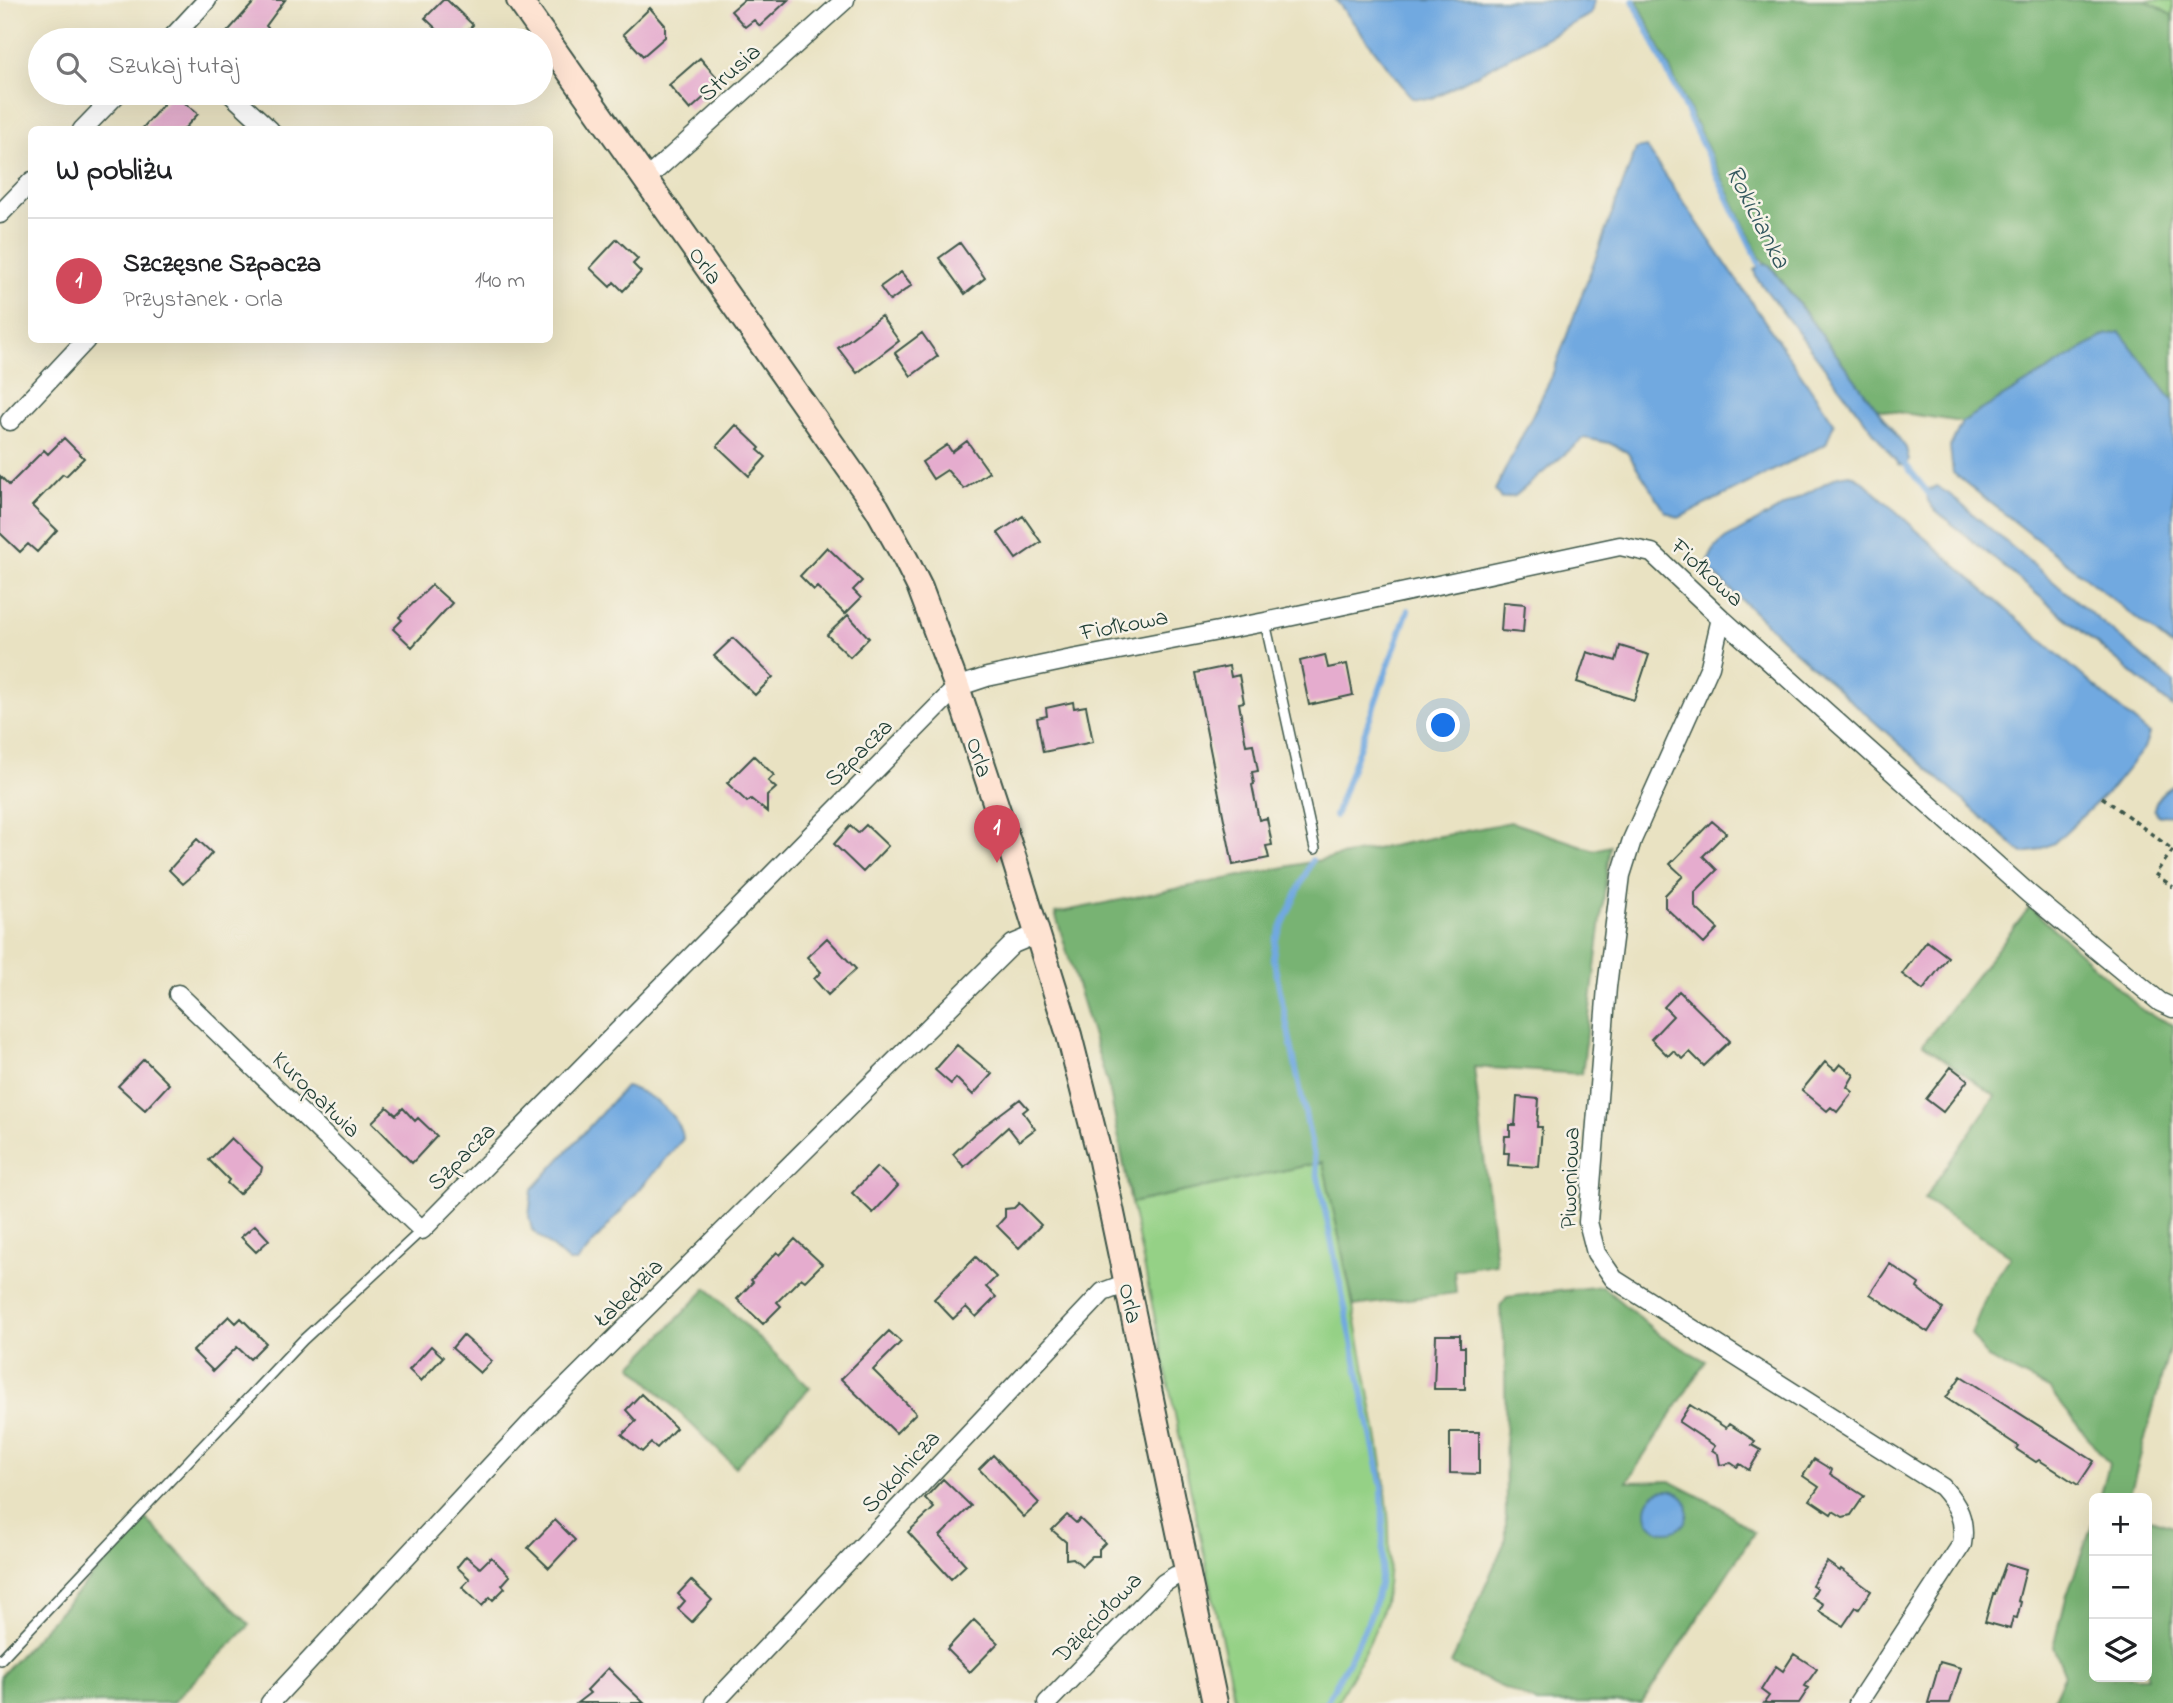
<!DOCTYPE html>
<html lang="pl">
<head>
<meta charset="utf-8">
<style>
  body { margin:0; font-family:"Indie Flower",sans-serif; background:#f2f2f2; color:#202124 }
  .controls { position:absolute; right:21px; bottom:21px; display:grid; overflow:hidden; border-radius:10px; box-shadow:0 7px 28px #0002 }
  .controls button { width:63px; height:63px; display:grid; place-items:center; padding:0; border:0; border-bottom:2px solid #e0e0e0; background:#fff; color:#202124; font:35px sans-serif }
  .you { position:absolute; left:1444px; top:726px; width:24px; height:24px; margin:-18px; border:5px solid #fff; border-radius:50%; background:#1a73e8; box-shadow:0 0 0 10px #1a73e833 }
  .badge { display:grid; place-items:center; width:46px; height:46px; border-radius:50%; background:#d1495b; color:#fff; font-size:23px; font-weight:700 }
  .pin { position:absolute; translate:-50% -58px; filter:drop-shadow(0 2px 4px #0008) }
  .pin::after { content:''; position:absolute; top:37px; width:24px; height:21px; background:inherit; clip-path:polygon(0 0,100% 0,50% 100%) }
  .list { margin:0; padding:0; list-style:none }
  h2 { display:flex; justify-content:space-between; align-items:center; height:91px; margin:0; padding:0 28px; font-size:30px }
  h2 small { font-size:23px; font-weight:400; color:#757577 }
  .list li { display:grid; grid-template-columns:46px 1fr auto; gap:21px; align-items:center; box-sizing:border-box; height:126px; padding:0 28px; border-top:2px solid #e0e0e0 }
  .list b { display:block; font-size:26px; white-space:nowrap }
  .list p { margin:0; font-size:23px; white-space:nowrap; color:#757577 }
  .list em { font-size:23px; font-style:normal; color:#757577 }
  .icon { flex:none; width:38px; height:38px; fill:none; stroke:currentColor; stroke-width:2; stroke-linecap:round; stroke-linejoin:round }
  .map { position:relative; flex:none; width:2173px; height:1703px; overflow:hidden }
  .search { position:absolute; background:#fff; box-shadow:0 7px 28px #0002; left:28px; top:28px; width:525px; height:77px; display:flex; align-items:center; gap:18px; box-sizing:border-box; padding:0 24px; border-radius:38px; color:#757577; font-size:26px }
  .panel { position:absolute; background:#fff; box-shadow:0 7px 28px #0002; left:28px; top:126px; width:525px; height:217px; border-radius:10px }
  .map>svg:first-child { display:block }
  .green { fill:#95d186; stroke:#5a875d; stroke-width:2 }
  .forest { fill:#78b373; stroke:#4c7854; stroke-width:2 }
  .water { fill:#71a9e0; stroke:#48738a; stroke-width:2 }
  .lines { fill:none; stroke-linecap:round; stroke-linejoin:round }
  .stream { stroke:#71a9e0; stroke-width:6 }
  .building { fill:#e5acce }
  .lane-casing { stroke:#3d5649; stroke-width:12 }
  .street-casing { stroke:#3d5649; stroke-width:21 }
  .secondary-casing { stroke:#3d5649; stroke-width:28 }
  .path { stroke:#3d5649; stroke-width:3.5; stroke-dasharray:5 5; stroke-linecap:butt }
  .lane { stroke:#fff; stroke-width:9 }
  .street { stroke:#fff; stroke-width:18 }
  .secondary { stroke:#fee3d2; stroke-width:24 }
  .labels { text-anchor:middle; stroke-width:5; stroke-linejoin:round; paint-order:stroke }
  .street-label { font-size:24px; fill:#1f3d34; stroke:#f7f3e8 }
  .water-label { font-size:26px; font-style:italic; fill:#34585f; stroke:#f7f3e8 }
</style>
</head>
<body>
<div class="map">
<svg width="2173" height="1703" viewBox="0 0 2173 1703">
  <rect width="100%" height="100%" fill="#f7f3e8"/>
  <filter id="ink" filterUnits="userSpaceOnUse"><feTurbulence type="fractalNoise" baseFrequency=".0143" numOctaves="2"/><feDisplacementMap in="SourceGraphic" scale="14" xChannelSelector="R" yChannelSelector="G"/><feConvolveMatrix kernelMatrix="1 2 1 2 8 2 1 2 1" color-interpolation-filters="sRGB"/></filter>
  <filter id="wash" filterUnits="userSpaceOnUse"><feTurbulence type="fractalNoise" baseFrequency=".00686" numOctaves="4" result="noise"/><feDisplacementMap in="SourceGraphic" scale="28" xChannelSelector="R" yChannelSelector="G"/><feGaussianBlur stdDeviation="1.57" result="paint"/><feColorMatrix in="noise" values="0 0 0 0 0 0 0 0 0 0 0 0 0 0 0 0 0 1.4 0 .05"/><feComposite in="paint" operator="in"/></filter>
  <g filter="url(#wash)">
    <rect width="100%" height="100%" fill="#e9e2c2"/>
    <path class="green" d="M2145 0H2173V16Z
      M1323 1162C1340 1240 1356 1318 1370 1397 1382 1462 1396 1525 1386 1592 1380 1632 1355 1668 1337 1703H1235L1131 1203Z"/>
    <path class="forest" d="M1637 0H2145L2173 16V401L2120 332 2106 335 1962 422 1877 409 1771 266 1765 263 1759 256Z
      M1511 822 1594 850 1610 846 1582 1074 1474 1067 1496 1264 1454 1270 1456 1293 1354 1306 1323 1162 1131 1203 1110 1092 1055 913Z
      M2030 907 2142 1010 2173 1025V1335L2129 1498H2100L2109 1464 2049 1389 1988 1358 1971 1334 1990 1287 2011 1256 1924 1199 1995 1096 1923 1044Z
      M1602 1286 1662 1337 1706 1361 1627 1482 1670 1481 1720 1507 1754 1533 1642 1703H1537L1451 1664 1506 1539 1505 1349 1500 1306 1507 1297Z
      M707 1288 810 1388 735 1467 632 1366Z
      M145 1518 250 1625 172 1703H0V1677Z
      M2147 1518 2173 1526V1703H2052L2065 1674 2054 1647 2066 1598 2094 1519V1677H2147Z"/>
    <path class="water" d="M1336 0H1595L1591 14 1431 99 1412 98Z
      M1646 147 1834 423 1826 444 1679 518 1665 511 1627 452 1609 443 1584 438 1515 496 1501 499 1495 490 1551 378 1636 149Z
      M1765 263 1770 266 1906 448 1909 460 1906 466 1898 464 1756 277 1754 269Z
      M2120 332 2173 401V647L1953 473 1950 447 1962 422 2106 335Z
      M1850 474 1863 481 1937 549 2149 734 2144 748 2112 788 2054 843 2036 851 2022 853 1795 651 1708 568C1709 554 1715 547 1725 539L1838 476Z
      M1936 486 1949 494 2173 682V707L1933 508 1928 501 1927 492Z
      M2173 786V814L2159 816 2154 809C2157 798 2162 790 2173 786Z
      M625 1087C646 1089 682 1117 683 1139L577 1262H569L532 1230 529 1217 532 1190Z
      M1646 1511a21 21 0 1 1 42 0a21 21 0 1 1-42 0Z"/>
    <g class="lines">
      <path class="stream" d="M1633 0 1763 271
        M1902 460 1932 498
        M1335 816 1408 610
        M1312 860 1276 939 1273 957 1382 1488C1383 1528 1386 1572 1372 1611 1360 1643 1341 1673 1326 1703"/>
    </g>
    <g id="blocks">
      <path class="building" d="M256 0H285L266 26 270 30 262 40H220Z
        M443 0H447L473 25 465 33V40H448L425 18Z
        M744 0H788L760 26 754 20 745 27 731 11Z
        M650 8 665 25V37L643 56 623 34Z
        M700 58 721 82 690 110 669 85Z
        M173 93 198 114 183 130H141Z
        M617 239 638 259 633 264 641 272 623 291 614 282 610 287 590 268Z
        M960 243 985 278 965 294 939 258Z
        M901 272 912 285 890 301 880 287Z
        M881 316 899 341 857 373 838 348Z
        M922 333 938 356 911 376 895 353Z
        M736 425 760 448 758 450 766 457 749 476 717 446Z
        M64 438 84 458 66 476 63 474 32 506 57 530 37 552 28 544 20 552 0 533V476L9 485 44 450 48 454Z
        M967 441 989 472 964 489 947 470 933 479 922 462 947 445 952 452Z
        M1023 516 1041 542 1016 559 998 533Z
        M827 547 862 581 853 590 861 598 845 614 817 587 814 590 800 576Z
        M432 585 452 603 412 647 393 629 402 620 399 617Z
        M1503 602 1525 604 1523 633 1501 631Z
        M848 615 869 638 850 657 827 635Z
        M733 638 773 677 755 695 714 656Z
        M1620 646 1649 655 1634 700 1577 682 1587 652 1616 661Z
        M1325 655 1328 668 1347 664 1353 695 1309 705 1300 661Z
        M1229 666 1231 677 1239 675 1244 702 1239 703 1246 745 1253 744 1258 771 1252 772 1254 784 1252 785 1259 820 1267 818 1272 845 1266 846 1269 858 1233 865 1195 673Z
        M1073 702 1074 708 1086 706 1093 742 1043 752 1037 718 1047 716 1046 708Z
        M754 756 774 775 768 781 776 788 767 796V812L751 799 747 802 727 783Z
        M1712 821 1726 833 1703 856 1717 870 1695 892V907L1718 929 1704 944 1665 907V895L1683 876 1670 864Z
        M866 825 888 846 863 872 834 844 850 826 858 833Z
        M197 839 212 853 197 870 198 871 183 884 169 870Z
        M827 938 856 969 828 995 814 979 821 972 807 957Z
        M1927 941 1948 957 1923 990 1902 974Z
        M1679 991 1730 1041 1704 1066 1690 1052 1683 1059 1673 1051 1668 1056 1651 1039 1673 1016 1664 1007Z
        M957 1045 992 1074 973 1095 956 1078 951 1084 935 1070Z
        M144 1059 169 1084 145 1110 118 1086Z
        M1825 1062 1835 1070 1840 1064 1854 1075 1847 1087 1853 1092 1837 1112 1831 1107 1827 1111 1802 1090Z
        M1951 1067 1968 1080 1943 1112 1926 1099Z
        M1517 1097 1539 1099 1537 1127H1542L1539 1167 1508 1165 1509 1153H1504L1505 1136H1510V1125H1515Z
        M1020 1099 1028 1108 1023 1112 1035 1129 1019 1141 1008 1127 964 1167 953 1154 976 1132Z
        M387 1107 396 1115 403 1108 415 1121 418 1118 437 1136 412 1163 372 1122Z
        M231 1138 262 1167 261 1172 239 1194 227 1183 229 1180 209 1160Z
        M877 1167 898 1186 873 1213 852 1193Z
        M1019 1203 1041 1225 1019 1248 997 1226 1005 1217V1209L1014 1208Z
        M255 1225 269 1240 256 1252 241 1237Z
        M795 1239 822 1264 805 1281 801 1278 777 1302 781 1306 763 1324 737 1299 753 1282 751 1280 777 1252 780 1255Z
        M976 1257 996 1277 986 1287 996 1297 976 1317 966 1307 953 1319 934 1299Z
        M1890 1264 1919 1284 1917 1288 1943 1309 1928 1332 1870 1294Z
        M229 1316 236 1323 241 1318 266 1343 250 1359 237 1347 213 1371 193 1351Z
        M889 1331 901 1342 873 1370 916 1413 896 1433 841 1379Z
        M463 1335 492 1361 480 1373 452 1348Z
        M1436 1335H1460V1347H1465V1389H1434Z
        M431 1346 443 1357 421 1381 409 1370Z
        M1961 1376 2094 1461 2078 1485 2039 1460 2036 1462 2016 1449 2018 1446 1946 1398Z
        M641 1394 676 1428 657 1448 651 1443 642 1452 622 1435 636 1421 626 1410Z
        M1690 1405 1726 1428 1729 1424 1755 1441 1752 1445 1761 1450 1749 1470 1740 1464 1737 1467 1731 1463 1720 1465 1718 1454 1712 1450 1715 1446 1679 1422Z
        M1450 1432H1479V1474L1450 1473Z
        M993 1455 1039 1503 1024 1517 979 1469Z
        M1814 1459 1832 1470 1830 1474 1864 1496 1851 1515 1843 1517 1833 1511 1831 1514 1810 1500 1819 1487 1803 1476Z
        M943 1479 971 1506 940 1536 966 1565 951 1579 908 1532 934 1508 925 1498Z
        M1067 1515 1076 1523 1080 1519 1105 1543 1099 1549V1556H1092L1082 1566 1073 1558 1066 1559V1542L1052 1530Z
        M555 1520 575 1540 549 1568 528 1548Z
        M466 1556 480 1568 491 1557 510 1576 502 1585 505 1588 493 1600 490 1597 482 1606 462 1587 470 1579 457 1567Z
        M1827 1562 1840 1571 1841 1569 1871 1591 1859 1609 1856 1607 1843 1626 1819 1611 1823 1604 1812 1597 1817 1588 1812 1585Z
        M2006 1563 2026 1569 2018 1601 2021 1602 2017 1618 2013 1617 2010 1629 1985 1622 1993 1594H1995Z
        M691 1580 712 1600 692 1622 678 1609 685 1601 678 1594Z
        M974 1620 998 1643 970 1672 947 1649Z
        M1794 1654 1817 1669 1805 1686 1809 1688 1799 1703H1764L1769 1696 1761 1690 1776 1666 1783 1671Z
        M1940 1662 1961 1668 1950 1703H1928Z
        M608 1668 624 1684 644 1703H577L590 1693 587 1690Z"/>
    </g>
  </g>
  <g filter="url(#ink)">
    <use href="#blocks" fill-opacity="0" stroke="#3d5649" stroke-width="2"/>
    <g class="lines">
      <defs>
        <path id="lane" d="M1265 622 1315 849
          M0 1660 303 1340 422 1230"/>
        <path id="street" d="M170 40 207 0
          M230 93 270 130
          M82 130 118 93
          M645 180 845 0
          M0 214 32 181
          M10 421 86 340
          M1721 618 1710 666 1632 840 1621 875 1607 987 1588 1222 1596 1253 1614 1279 1942 1487C1958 1505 1966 1520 1962 1544L1858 1703
          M178 994 422 1230 957 687 987 677 1067 660 1265 622 1620 546 1652 553 1721 618 2029 894 2160 1002 2173 1008
          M270 1703 540 1413 1013 944 1037 934
          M714 1703 1103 1292 1127 1283
          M1047 1703 1164 1583 1175 1576 1188 1573"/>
        <path id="secondary" d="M519 0 877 508 906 560 920 588 957 687 1014 859 1069 1035 1101 1161 1215 1703"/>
      </defs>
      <use href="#lane" class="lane-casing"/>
      <use href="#street" class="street-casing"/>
      <use href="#secondary" class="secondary-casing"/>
      <path class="path" d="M2102 797 2173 850
        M2173 850 2155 874 2173 887"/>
      <use href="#lane" class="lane"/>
      <use href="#street" class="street"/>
      <use href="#secondary" class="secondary"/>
    </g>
  </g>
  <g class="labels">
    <g class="street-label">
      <text transform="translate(729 72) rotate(-42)" y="8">Strusia</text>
      <text transform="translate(706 265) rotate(54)" y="8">Orla</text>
      <text transform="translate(1708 572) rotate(42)" y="8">Fiołkowa</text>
      <text transform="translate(1124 624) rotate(-11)" y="8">Fiołkowa</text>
      <text transform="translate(858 752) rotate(-45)" y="8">Szpacza</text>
      <text transform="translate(980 757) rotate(72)" y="8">Orla</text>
      <text transform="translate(317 1094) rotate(44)" y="8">Kuropatwia</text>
      <text transform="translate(461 1156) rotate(-45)" y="8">Szpacza</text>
      <text transform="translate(1569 1178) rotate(-88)" y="8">Piwoniowa</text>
      <text transform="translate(628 1292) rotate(-45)" y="8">Łabędzia</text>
      <text transform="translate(1131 1303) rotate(78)" y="8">Orla</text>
      <text transform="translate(900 1471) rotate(-47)" y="8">Sokolnicza</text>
      <text transform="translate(1097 1617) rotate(-46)" y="8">Dzięciołowa</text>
    </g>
    <g class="water-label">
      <text transform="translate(1759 216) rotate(63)" y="9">Rokicianka</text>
    </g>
  </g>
</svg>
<div class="controls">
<button>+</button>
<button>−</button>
<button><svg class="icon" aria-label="layers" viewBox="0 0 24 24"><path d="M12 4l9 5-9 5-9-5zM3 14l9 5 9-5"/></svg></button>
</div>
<div class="you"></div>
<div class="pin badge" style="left:997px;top:863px">1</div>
<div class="search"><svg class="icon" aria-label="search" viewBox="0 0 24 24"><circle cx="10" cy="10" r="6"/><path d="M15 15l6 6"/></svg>Szukaj tutaj</div>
<section class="panel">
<h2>W pobliżu<small></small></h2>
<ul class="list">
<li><span class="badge">1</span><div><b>Szczęsne Szpacza</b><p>Przystanek · Orla</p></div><em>140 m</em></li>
</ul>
</section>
</div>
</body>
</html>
